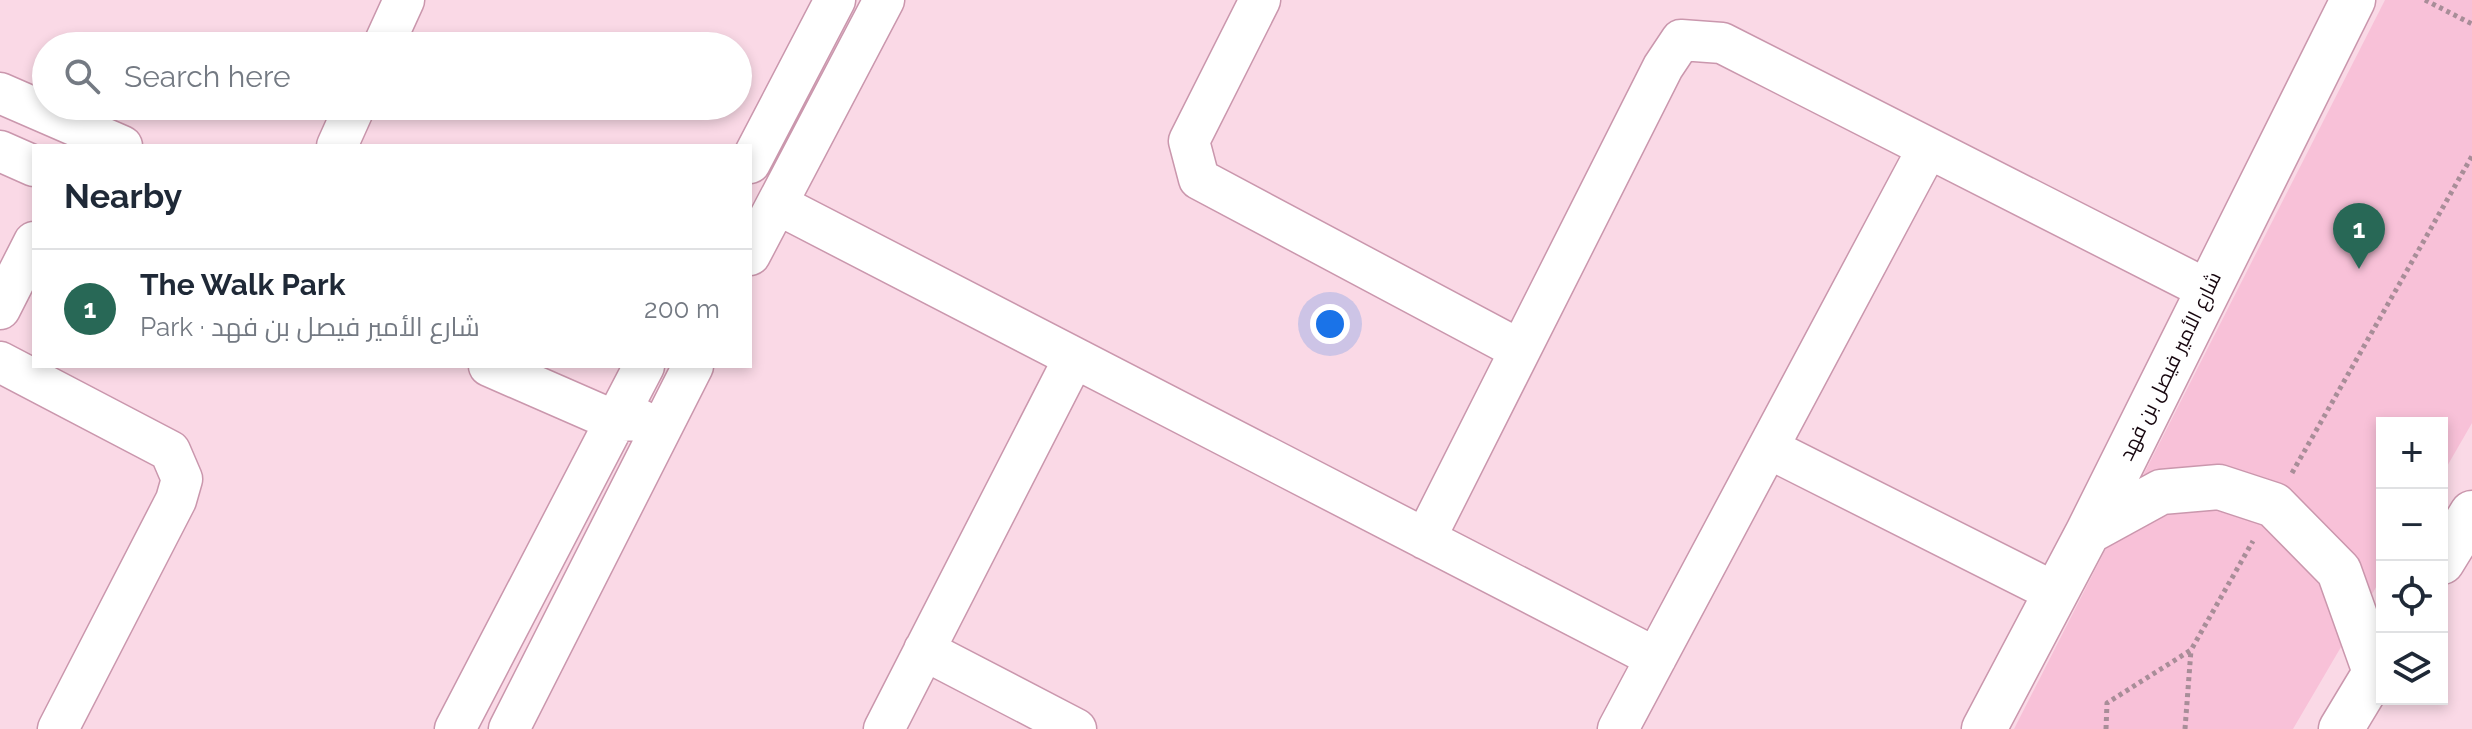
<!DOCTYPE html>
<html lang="en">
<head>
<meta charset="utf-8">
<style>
  body { margin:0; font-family:Raleway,Cairo,sans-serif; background:#f2f2f3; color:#1f2937 }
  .controls { position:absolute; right:24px; bottom:24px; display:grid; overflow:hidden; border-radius:0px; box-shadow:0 4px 12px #0003 }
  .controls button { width:72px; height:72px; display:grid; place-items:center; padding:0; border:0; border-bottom:2px solid #e0e1e3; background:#fff; color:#1f2937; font:40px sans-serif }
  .you { position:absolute; left:1330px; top:324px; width:28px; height:28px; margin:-20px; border:6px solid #fff; border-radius:50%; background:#1a73e8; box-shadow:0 0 0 12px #1a73e833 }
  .badge { display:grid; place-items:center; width:52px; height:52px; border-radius:50%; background:#286856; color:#fff; font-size:26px; font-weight:700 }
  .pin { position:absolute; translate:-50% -66px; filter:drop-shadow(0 2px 4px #0008) }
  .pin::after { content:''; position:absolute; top:42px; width:28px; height:24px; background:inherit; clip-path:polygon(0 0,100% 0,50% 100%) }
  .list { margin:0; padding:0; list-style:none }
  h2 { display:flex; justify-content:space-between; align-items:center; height:104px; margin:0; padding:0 32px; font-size:34px }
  h2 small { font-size:26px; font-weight:400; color:#747a83 }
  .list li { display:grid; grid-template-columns:52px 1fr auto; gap:24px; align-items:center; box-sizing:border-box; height:120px; padding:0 32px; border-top:2px solid #e0e1e3 }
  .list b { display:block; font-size:30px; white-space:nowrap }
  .list p { margin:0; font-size:26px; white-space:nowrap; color:#747a83 }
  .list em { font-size:26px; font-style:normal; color:#747a83 }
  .icon { flex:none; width:44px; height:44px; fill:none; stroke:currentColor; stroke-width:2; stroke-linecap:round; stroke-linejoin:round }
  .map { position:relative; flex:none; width:2472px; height:729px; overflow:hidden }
  .search { position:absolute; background:#fff; box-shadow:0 4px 12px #0003; left:32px; top:32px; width:720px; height:88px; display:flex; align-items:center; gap:20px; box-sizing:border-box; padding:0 28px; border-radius:44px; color:#747a83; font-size:30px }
  .panel { position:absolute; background:#fff; box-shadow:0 4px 12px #0003; left:32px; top:144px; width:720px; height:224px; border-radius:0px }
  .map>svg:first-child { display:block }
  .green { fill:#f8c1d8 }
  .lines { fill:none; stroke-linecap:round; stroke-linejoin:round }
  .minor-casing { stroke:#ca97ad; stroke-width:43 }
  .secondary-casing { stroke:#ca97ad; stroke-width:47 }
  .path { stroke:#a88d98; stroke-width:5; stroke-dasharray:4 4; stroke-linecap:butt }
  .minor { stroke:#fff; stroke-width:40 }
  .secondary { stroke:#fff; stroke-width:44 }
  .labels { text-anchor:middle; stroke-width:8; stroke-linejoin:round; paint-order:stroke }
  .street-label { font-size:20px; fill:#16060e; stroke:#fff }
</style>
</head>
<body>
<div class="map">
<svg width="2472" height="729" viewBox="0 0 2472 729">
  <rect width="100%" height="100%" fill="#fad9e6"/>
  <path class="green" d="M2385 0H2472V423L2442 475V423H2382V577L2293 729H2014Z"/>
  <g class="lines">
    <defs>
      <path id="minor" d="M1260 0 1189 141 1199 179 1520 350
        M383 46 404 0
        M0 93 122 146
        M337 146 355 106
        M0 151 34 166
        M750 163 835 0
        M777 204 1656 658
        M750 255 884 0
        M0 309 34 242
        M0 362 170 451 182 479 176 500 58 729
        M489 366 615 421 641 420
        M1768 448 2056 593
        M1425 539 1663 67 1681 40 1722 43 2208 290
        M924 650 1076 729
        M455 729 644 366
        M509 729 693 366
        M884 729 1074 358
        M1618 729 1928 148"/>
      <path id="secondary" d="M2088 532 2161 492 2219 487 2274 505 2339 571 2375 672
        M2442 562 2472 513
        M1984 729 2088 532 2353 0
        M2341 729 2382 661"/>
    </defs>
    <use href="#minor" class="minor-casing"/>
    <use href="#secondary" class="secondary-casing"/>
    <path class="path" d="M2425 0 2472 24
      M2292 473 2472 156
      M2106 729 2107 703 2191 650 2253 541
      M2185 729 2191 650"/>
    <use href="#minor" class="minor"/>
    <use href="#secondary" class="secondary"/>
  </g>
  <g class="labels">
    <g class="street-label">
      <text transform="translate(2170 366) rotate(-64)" y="7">شارع الأمير فيصل بن فهد</text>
    </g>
  </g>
</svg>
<div class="controls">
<button>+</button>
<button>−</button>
<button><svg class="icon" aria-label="locate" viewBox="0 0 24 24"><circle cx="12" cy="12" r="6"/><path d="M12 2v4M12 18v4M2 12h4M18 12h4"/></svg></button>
<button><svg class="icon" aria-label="layers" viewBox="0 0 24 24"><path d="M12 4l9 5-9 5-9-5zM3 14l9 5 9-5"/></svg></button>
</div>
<div class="you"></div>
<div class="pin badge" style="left:2359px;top:269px">1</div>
<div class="search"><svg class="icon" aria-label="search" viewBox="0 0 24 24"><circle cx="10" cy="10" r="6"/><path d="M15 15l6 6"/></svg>Search here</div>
<section class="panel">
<h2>Nearby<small></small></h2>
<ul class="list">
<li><span class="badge">1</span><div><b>The Walk Park</b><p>Park · شارع الأمير فيصل بن فهد</p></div><em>200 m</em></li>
</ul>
</section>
</div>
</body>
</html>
